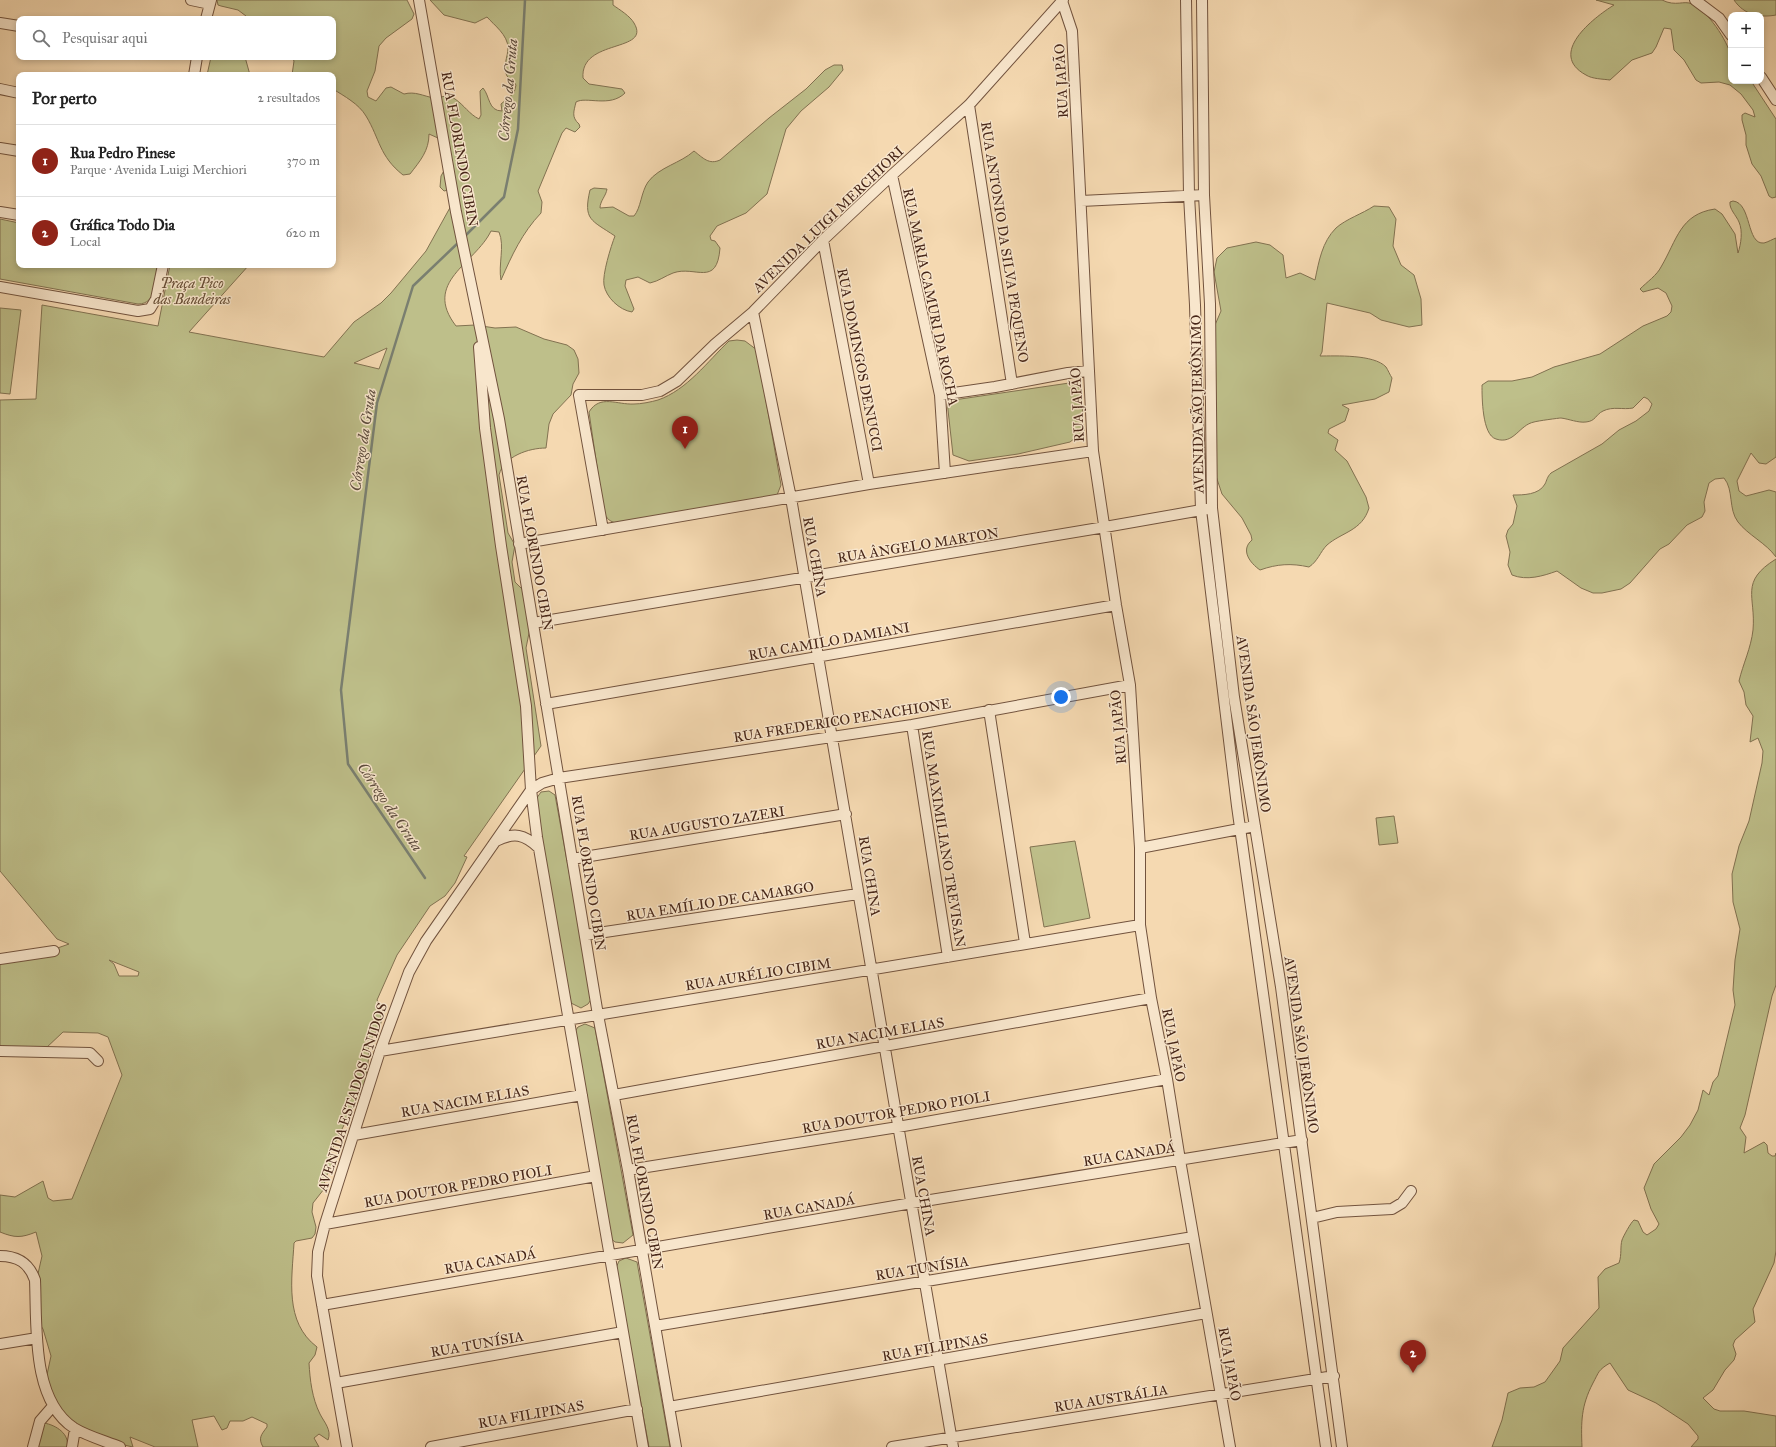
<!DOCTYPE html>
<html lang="pt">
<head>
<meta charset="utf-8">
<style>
  body { margin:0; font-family:"IM FELL Great Primer",serif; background:#f6f6f6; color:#222 }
  .controls { position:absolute; right:12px; top:12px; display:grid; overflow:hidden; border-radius:8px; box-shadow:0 2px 6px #0003 }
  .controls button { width:36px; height:36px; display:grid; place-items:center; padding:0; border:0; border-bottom:1px solid #e0e0e0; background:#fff; color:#222; font:20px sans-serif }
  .you { position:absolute; left:1061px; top:697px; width:14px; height:14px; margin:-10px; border:3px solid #fff; border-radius:50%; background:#1a73e8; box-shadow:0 0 0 6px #1a73e833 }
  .badge { display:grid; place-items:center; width:26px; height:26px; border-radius:50%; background:#8f2418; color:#fff; font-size:13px; font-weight:700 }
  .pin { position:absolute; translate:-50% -33px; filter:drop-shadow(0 1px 2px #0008) }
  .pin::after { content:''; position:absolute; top:21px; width:14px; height:12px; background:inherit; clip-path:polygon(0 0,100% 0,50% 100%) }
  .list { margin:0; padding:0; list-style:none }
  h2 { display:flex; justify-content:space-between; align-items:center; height:52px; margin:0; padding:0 16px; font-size:17px }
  h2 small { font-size:13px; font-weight:400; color:#767676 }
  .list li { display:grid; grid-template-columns:26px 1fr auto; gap:12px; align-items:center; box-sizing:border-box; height:72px; padding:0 16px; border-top:1px solid #e0e0e0 }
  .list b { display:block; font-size:15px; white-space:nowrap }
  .list p { margin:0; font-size:13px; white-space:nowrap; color:#767676 }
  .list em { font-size:13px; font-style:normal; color:#767676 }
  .icon { flex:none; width:22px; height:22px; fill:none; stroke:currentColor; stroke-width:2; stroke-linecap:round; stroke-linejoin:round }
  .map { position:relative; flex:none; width:1776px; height:1447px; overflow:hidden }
  .search { position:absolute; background:#fff; box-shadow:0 2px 6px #0003; left:16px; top:16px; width:320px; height:44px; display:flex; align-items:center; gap:10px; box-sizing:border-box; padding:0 14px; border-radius:8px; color:#767676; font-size:15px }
  .panel { position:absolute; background:#fff; box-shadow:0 2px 6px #0003; left:16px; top:72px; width:320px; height:196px; border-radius:8px }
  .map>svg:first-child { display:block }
  .green { fill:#bebf8a; stroke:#827251; fill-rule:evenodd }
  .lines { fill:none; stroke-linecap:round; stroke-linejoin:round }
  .stream { stroke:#7a7f70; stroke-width:2.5 }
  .minor-casing { stroke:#72533e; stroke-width:12 }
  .minor { stroke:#f8e6cc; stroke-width:10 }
  .labels { text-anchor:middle; stroke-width:3; stroke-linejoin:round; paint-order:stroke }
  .street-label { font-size:14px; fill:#472618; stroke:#f8e6cc }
  .park-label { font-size:14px; font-style:italic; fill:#654c34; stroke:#f8e6cc }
  .water-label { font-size:15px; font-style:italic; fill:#5c4b3d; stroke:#f8e6cc }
</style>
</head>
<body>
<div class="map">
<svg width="1776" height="1447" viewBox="0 0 1776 1447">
  <rect width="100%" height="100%" fill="#f5d9b1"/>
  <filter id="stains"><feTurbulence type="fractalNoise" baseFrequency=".005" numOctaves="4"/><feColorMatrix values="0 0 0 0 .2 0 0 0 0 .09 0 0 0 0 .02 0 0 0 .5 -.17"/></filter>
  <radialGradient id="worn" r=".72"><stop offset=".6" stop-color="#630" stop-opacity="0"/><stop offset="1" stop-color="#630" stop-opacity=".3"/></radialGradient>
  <path class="green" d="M217 0H407L414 14 412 19 386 38 379 46 375 71 367 91 368 97 376 101 386 88 391 87 404 94C415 91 423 96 434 98 442 98 447 93 455 99 464 105 469 114 479 119L481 115 480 91 483 88C490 96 488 111 502 111L501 104 514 93 516 85C514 81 510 80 507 76 502 67 508 57 508 48 508 35 494 25 487 17L475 23 444 15 430 0H613V5C620 10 630 16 634 23 652 53 580 38 583 78L589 84 622 89 625 93C610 108 586 96 576 102 574 111 571 117 579 124L580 127 575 132 566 128 562 133 538 191 542 202 541 213C522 233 512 255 501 280 498 265 505 246 499 232L491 231C475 264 422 282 456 326L475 325 495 328 516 327 544 339 567 345 574 350 578 359 579 373 573 384 571 395 553 414 549 424 546 448C529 448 504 456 499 475L508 533 515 545 512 562 515 582 523 590 529 615V633L526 648 541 746 464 856 467 857 455 883 445 896 430 906 397 955 377 1000 381 1007V1023L368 1044 369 1056 365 1083 330 1153 332 1167 325 1178 324 1189 313 1203 312 1212 316 1227 315 1234 312 1238 296 1241 294 1243C292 1279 284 1322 317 1347L315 1355 309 1363C310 1380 312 1398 320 1414 324 1422 332 1430 328 1440L319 1434 314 1438 319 1447H263C258 1438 261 1435 267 1427V1424L252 1417 243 1421H230L227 1428 222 1430 214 1416 192 1420 198 1447H155L130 1437 133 1447C83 1436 70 1430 45 1384L51 1356 43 1329 35 1317V1287L42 1256 36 1232C21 1238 15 1238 0 1232V1195L15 1197 43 1181 48 1198 53 1201 72 1199 122 1075 108 1037 98 1033 63 1032 45 1049H0V958L49 951 69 944 57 939 0 871V400L36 399 42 305 158 326 170 265H249L189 332 324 357 354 322 381 303 391 293 426 251 452 204V189L444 191 440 187 441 176 446 167V149L438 138 429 134C429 151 420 161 410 174L403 175C379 156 380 139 366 116 359 104 344 96 333 89V75H292L294 61 292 57H333V19H246V16L238 10 221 6 218 5ZM387 348 379 369 354 363ZM109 960 139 972 138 976H119L114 964Z
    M1596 0H1662C1676 7 1684 0 1692 4 1708 11 1727 40 1731 56 1733 63 1731 73 1731 81H1751L1776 119V197L1772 198 1769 196 1761 176 1752 164 1746 145V135L1742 120V115L1745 113 1755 117 1753 110 1741 94 1730 85 1719 82 1701 83 1696 80 1684 60 1674 50 1671 29 1664 28 1656 47 1652 53 1632 60 1610 80C1603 79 1592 79 1586 75 1547 54 1593 18 1614 5Z
    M1734 0H1776V15C1760 18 1744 15 1734 0Z
    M211 57H245L250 75H207Z
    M834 65H842L843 70 829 87 801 111 786 129 767 194 746 213 717 226 710 236 711 240 715 241 720 248C717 288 695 265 673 273 665 276 659 281 650 283L638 277 626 280 625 286 634 309 632 312C619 310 606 297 604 285 602 275 611 246 615 236 591 220 583 220 590 190L594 188 607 189C606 196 600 201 600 208L613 207 629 216H634C641 208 641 192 648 182 659 167 681 163 694 151 703 158 709 165 720 160L769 118 806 89 825 70Z
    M1733 201C1752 203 1746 245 1764 243 1768 242 1773 239 1776 238V457L1766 464 1759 463 1751 453 1737 481 1739 491 1746 496 1769 490 1776 492V557C1766 543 1748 535 1738 522 1728 509 1734 490 1724 478L1715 479 1709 483 1704 502 1705 511 1702 517 1687 525 1669 544 1660 549 1630 583 1621 589 1602 593H1593L1581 588 1557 571C1543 576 1527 581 1512 575L1508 565 1510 552 1506 536 1508 530 1513 524 1517 506 1513 495C1523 495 1539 495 1545 484 1547 480 1547 477 1551 473L1602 444 1619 430 1636 421 1649 411 1652 404 1648 399 1644 397 1633 408C1623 410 1613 406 1603 411 1595 415 1596 421 1586 422 1578 423 1569 419 1561 418 1559 418 1537 421 1534 422 1519 425 1514 445 1496 439 1482 435 1482 397 1482 385L1488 381H1512L1532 377 1554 367 1600 354 1643 326 1667 316 1671 312 1672 306 1666 293 1658 288 1643 292 1640 289C1647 282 1657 275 1661 267 1677 240 1680 214 1715 209L1722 214 1735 234 1738 253C1741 244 1743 231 1739 222 1736 215 1729 209 1730 202Z
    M1374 206 1389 207 1396 219 1393 246 1401 265 1414 275 1421 299 1422 325 1409 327 1381 320 1370 313 1327 303 1322 352 1320 356C1335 356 1374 354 1386 367 1388 370 1390 375 1392 378L1389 392 1375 399 1342 405 1349 409 1345 421 1329 429 1328 433 1338 440 1335 450 1347 461 1366 497 1369 508C1362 531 1342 532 1327 545 1320 552 1318 561 1309 567 1291 563 1277 564 1260 570 1250 563 1240 550 1252 540L1251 535 1242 518 1222 494 1214 470 1213 416 1216 403 1210 382 1215 325 1221 311 1214 272 1217 258 1227 248 1256 242 1270 245 1283 255 1286 278 1300 273 1315 280C1319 261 1322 242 1336 228 1346 219 1362 214 1374 206Z
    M0 219 19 223V265H159C156 280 157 304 138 304L0 279Z
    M0 308 21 310 10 394 0 393Z
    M737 340 745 341 757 350 781 485 777 495 616 523C608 521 605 517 603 508L589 412C600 394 617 405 634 404 641 404 651 402 658 400 687 390 708 361 729 341Z
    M1076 382 1081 391 1084 431 1070 442 1018 454 969 461 953 455 947 401Z
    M1776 559V985L1772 996 1745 1115 1740 1128 1746 1137 1744 1153 1764 1142 1767 1145 1768 1153 1772 1156H1775L1776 1153V1251L1774 1263 1753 1309 1755 1322 1735 1340 1733 1345 1736 1354 1734 1360 1725 1370 1713 1390 1703 1398 1714 1409 1720 1411H1744L1776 1416V1447H1691L1698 1439V1436L1688 1424 1656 1403 1628 1390 1610 1363C1598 1370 1599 1372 1593 1383 1581 1406 1581 1422 1582 1447H1492L1502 1420 1508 1393 1520 1388 1534 1387 1545 1382 1560 1361 1563 1348 1599 1308 1598 1277 1605 1269 1619 1263C1622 1254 1620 1247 1622 1240 1623 1237 1631 1222 1634 1220L1638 1221 1643 1232 1647 1235 1656 1229 1659 1224 1651 1209 1644 1188 1654 1164 1681 1137 1690 1125 1698 1110 1703 1090 1709 1095 1713 1082 1718 1076 1735 1005 1733 990 1735 960 1740 929 1733 902 1732 874 1739 846 1749 821 1762 763 1763 751 1758 738 1750 742 1753 716 1746 705 1744 692 1739 681C1743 664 1751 648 1753 630 1756 596 1739 582 1776 559Z
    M549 791 555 795 592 998 588 1004 581 1008 571 1003 534 802 541 792Z
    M1394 816 1398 843 1379 845 1376 818Z
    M1075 841 1090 918 1044 927 1030 847Z
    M585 1024 595 1028 633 1235 623 1243 615 1242 609 1237 574 1033 578 1027Z
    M626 1258 637 1262 670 1447H649L616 1268 619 1261Z
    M44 1423C56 1425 70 1434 67 1447H37Z"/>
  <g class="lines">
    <path class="stream" d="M464 237 504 197 518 129 525 0
      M425 878 348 764 341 690 377 403 413 286 459 242"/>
    <defs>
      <path id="minor" d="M191 0 210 4
        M419 0 456 212 499 419 598 1015 628 1170 676 1447
        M1186 0 1189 195 1195 305 1201 510 1237 806 1326 1447
        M1202 0 1204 195 1210 304 1212 508 1234 697 1281 987 1342 1447
        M1695 0 1719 18 1731 35
        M1062 1 1072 31 1093 451 1116 605 1130 685 1140 848V925L1151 998 1167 1079 1180 1160 1230 1447
        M206 19 211 0
        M0 23 19 26
        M194 75 197 57
        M1761 77 1776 100
        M0 89 19 93
        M969 105 1012 384
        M0 148 19 151
        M892 175 940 395 945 473
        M1081 201 1204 195
        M0 212 19 215
        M823 240 869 484
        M0 287 138 311 150 309 156 299 163 265
        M753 312 791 498 953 1447
        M479 347 485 428 501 546 526 706 531 790 537 837 643 1447
        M940 395 995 387 1068 373 1089 371
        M603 530 579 395H642L660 391 677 381 715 344 753 312 823 240 892 175 969 105 1063 0
        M519 544 869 484 1093 451
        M533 623 1105 527 1207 509
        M546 704 1116 605
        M989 710 1025 943
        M912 725 948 957
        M496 841C514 832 524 834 539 848
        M1140 848 1255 826
        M572 859 846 814
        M585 935 858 894
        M0 959 54 951
        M0 1051 90 1053 98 1061
        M380 1051 1140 925
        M614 1095 1151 998
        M354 1135 582 1095
        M628 1170 898 1127 1167 1079
        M1312 1218 1337 1212 1392 1209 1402 1203 1411 1191
        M325 1224 596 1176
        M0 1256C18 1256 29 1263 35 1280 37 1325 31 1400 74 1428 87 1436 105 1441 120 1447
        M322 1305 912 1203 1302 1140
        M655 1326 1193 1237
        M0 1344 37 1338
        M336 1383 623 1332
        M669 1407 1206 1313
        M33 1447 40 1421 53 1406
        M72 1447 75 1429
        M347 1447 317 1276 318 1252 325 1224 380 1051 409 972 426 941 531 790 542 783 559 778 912 725 1130 685
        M431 1447 637 1409
        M892 1447 1334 1376"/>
    </defs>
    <use href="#minor" class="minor-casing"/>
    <use href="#minor" class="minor"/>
  </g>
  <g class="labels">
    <g class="street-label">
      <text transform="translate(1061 81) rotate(-93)" y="5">RUA JAPÃO</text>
      <text transform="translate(460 149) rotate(80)" y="5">RUA FLORINDO CIBIN</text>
      <text transform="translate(828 219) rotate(-44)" y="5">AVENIDA LUIGI MERCHIORI</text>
      <text transform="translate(1005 242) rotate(81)" y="5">RUA ANTONIO DA SILVA PEQUENO</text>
      <text transform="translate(931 297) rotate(78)" y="5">RUA MARIA CAMURI DA ROCHA</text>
      <text transform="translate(860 360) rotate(79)" y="5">RUA DOMINGOS DENUCCI</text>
      <text transform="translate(1197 404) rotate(-91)" y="5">AVENIDA SÃO JERÔNIMO</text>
      <text transform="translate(1077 405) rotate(-93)" y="5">RUA JAPÃO</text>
      <text transform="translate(918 545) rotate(-9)" y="5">RUA ÂNGELO MARTON</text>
      <text transform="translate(535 553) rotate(80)" y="5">RUA FLORINDO CIBIN</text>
      <text transform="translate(815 557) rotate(80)" y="5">RUA CHINA</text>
      <text transform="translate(829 641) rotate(-10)" y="5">RUA CAMILO DAMIANI</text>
      <text transform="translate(842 720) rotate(-9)" y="5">RUA FREDERICO PENACHIONE</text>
      <text transform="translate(1254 724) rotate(82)" y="5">AVENIDA SÃO JERÔNIMO</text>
      <text transform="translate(1118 727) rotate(-95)" y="5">RUA JAPÃO</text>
      <text transform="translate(707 823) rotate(-9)" y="5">RUA AUGUSTO ZAZERI</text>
      <text transform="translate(944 839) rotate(81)" y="5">RUA MAXIMILIANO TREVISAN</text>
      <text transform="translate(589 873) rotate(81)" y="5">RUA FLORINDO CIBIN</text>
      <text transform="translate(870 876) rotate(81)" y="5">RUA CHINA</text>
      <text transform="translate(720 901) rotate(-9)" y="5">RUA EMÍLIO DE CAMARGO</text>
      <text transform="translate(758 974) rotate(-9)" y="5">RUA AURÉLIO CIBIM</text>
      <text transform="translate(880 1033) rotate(-10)" y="5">RUA NACIM ELIAS</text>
      <text transform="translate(1174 1045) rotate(79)" y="5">RUA JAPÃO</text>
      <text transform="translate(1302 1045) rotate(82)" y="5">AVENIDA SÃO JERÔNIMO</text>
      <text transform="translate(352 1097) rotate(-72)" y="5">AVENIDA ESTADOS UNIDOS</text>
      <text transform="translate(465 1101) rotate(-10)" y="5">RUA NACIM ELIAS</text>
      <text transform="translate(896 1112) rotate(-10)" y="5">RUA DOUTOR PEDRO PIOLI</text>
      <text transform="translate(1129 1154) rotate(-9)" y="5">RUA CANADÁ</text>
      <text transform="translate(458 1186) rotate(-10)" y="5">RUA DOUTOR PEDRO PIOLI</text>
      <text transform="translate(645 1192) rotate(80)" y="5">RUA FLORINDO CIBIN</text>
      <text transform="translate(924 1196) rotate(80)" y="5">RUA CHINA</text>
      <text transform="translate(809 1207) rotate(-10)" y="5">RUA CANADÁ</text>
      <text transform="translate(490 1261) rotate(-10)" y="5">RUA CANADÁ</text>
      <text transform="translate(922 1268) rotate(-9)" y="5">RUA TUNÍSIA</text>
      <text transform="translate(477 1344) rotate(-10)" y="5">RUA TUNÍSIA</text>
      <text transform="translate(935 1347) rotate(-10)" y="5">RUA FILIPINAS</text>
      <text transform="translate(1230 1364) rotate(80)" y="5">RUA JAPÃO</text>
      <text transform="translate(1111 1398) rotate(-9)" y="5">RUA AUSTRÁLIA</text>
      <text transform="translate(531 1414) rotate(-10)" y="5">RUA FILIPINAS</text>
    </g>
    <g class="park-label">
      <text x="192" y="288">Praça Pico<tspan x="192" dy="16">das Bandeiras</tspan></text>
    </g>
    <g class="water-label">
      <text transform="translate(508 90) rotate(-85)" y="5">Córrego da Gruta</text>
      <text transform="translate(363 440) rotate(-81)" y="5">Córrego da Gruta</text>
      <text transform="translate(390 807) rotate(56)" y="5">Córrego da Gruta</text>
    </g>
  </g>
  <rect width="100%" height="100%" filter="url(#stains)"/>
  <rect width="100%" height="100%" fill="url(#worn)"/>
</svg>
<div class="controls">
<button>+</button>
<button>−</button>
</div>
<div class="you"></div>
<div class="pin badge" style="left:685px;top:449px">1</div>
<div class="pin badge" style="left:1413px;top:1373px">2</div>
<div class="search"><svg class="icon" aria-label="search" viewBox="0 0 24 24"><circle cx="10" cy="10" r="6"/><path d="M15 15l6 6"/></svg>Pesquisar aqui</div>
<section class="panel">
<h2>Por perto<small>2 resultados</small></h2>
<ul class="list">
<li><span class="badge">1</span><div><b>Rua Pedro Pinese</b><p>Parque · Avenida Luigi Merchiori</p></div><em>370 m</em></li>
<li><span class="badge">2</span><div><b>Gráfica Todo Dia</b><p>Local</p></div><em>620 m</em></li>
</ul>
</section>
</div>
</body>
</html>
